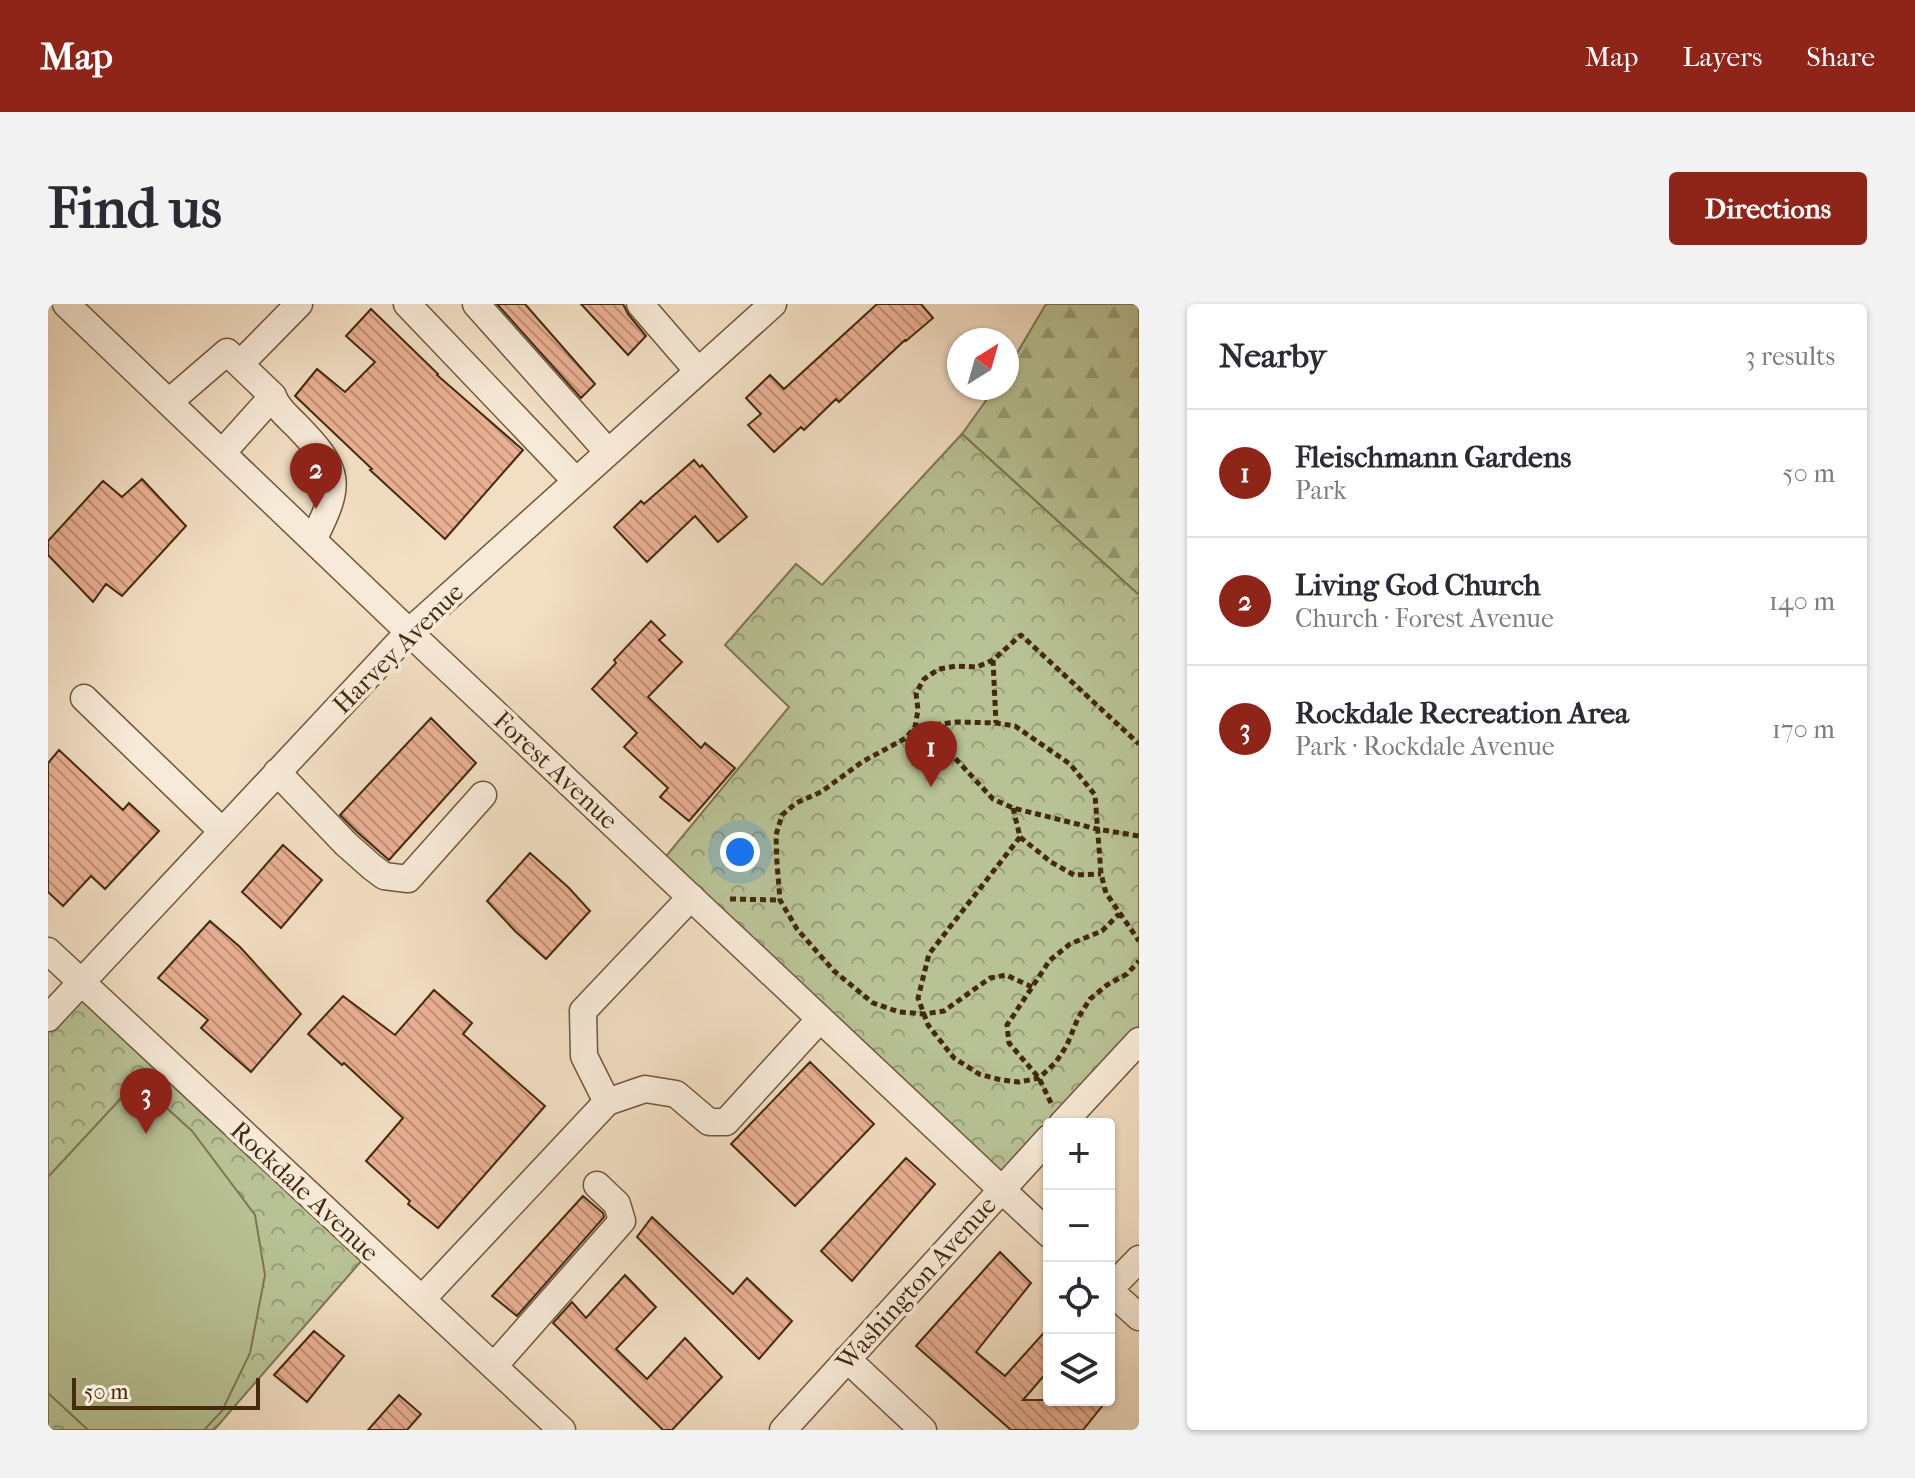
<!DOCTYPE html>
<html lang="en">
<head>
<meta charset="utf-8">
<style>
  body { margin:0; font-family:"IM FELL French Canon",serif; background:#f2f2f3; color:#2b2b33 }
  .controls { position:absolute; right:24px; bottom:24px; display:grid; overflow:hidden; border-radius:8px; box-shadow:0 2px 6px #0004 }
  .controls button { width:72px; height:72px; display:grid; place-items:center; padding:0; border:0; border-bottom:2px solid #e1e1e2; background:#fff; color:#2b2b33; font:40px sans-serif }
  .compass { position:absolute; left:899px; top:24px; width:72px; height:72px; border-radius:50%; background:#fff; box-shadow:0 2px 6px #0004; rotate:37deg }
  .scale { position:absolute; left:24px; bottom:20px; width:188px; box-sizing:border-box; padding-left:8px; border:4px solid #442a0e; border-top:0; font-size:22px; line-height:28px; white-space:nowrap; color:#442a0e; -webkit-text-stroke:6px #f7ead8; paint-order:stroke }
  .you { position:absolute; left:692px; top:548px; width:28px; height:28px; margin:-20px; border:6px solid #fff; border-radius:50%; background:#1a73e8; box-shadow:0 0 0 12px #1a73e833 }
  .badge { display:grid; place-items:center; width:52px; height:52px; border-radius:50%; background:#8f2418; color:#fff; font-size:26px; font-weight:700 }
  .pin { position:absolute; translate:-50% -66px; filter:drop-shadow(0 2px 4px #0008) }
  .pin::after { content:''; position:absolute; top:42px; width:28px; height:24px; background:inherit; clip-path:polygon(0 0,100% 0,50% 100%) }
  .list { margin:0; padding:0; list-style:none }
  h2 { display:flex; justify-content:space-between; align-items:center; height:104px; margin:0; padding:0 32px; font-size:34px }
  h2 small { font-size:26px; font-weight:400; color:#7c7c81 }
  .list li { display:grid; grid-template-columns:52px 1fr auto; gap:24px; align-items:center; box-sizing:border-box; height:128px; padding:0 32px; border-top:2px solid #e1e1e2 }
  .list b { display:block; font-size:30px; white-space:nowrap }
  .list p { margin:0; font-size:26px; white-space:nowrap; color:#7c7c81 }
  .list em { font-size:26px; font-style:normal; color:#7c7c81 }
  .icon { flex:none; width:44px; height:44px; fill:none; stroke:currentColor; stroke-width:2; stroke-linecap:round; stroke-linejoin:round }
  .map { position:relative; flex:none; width:1091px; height:1126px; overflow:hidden; border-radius:8px }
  header { display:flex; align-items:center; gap:48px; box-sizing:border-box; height:112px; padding:0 40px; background:#8f2418; color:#fff }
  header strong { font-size:38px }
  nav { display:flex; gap:44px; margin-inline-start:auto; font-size:28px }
  .intro { display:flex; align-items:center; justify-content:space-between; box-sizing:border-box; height:192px; padding:0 48px }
  h1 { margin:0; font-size:56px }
  .button { padding:20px 36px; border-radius:8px; background:#8f2418; color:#fff; font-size:28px; font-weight:700 }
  main { display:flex; gap:48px; padding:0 48px }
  aside { flex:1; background:#fff; border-radius:8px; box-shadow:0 2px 6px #0004 }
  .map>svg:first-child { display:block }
  .forest { fill:url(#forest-firs); stroke:#7e7652; stroke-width:2 }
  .park { fill:url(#park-crowns); stroke:#7e7652; stroke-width:2 }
  .pitch { fill:#b8c295; stroke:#7e7652; stroke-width:2 }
  .building { fill:url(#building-back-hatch); stroke:#442a0e; stroke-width:2 }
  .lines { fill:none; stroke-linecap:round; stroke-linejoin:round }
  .minor-casing { stroke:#70573b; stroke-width:29 }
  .path { stroke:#442a0e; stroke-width:5; stroke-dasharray:6 4; stroke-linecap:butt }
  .minor { stroke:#f7ead8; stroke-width:26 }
  .labels { text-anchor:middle; stroke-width:8; stroke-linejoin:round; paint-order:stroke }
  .street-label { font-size:26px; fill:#442a0e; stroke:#f7ead8 }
</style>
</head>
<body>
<header>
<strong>Map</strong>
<nav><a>Map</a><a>Layers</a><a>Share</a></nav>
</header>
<div class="intro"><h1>Find us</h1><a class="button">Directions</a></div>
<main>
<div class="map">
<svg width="1091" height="1126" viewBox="0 0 1091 1126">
  <defs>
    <pattern id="forest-firs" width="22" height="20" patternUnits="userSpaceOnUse" patternTransform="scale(2)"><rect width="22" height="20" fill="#b8c295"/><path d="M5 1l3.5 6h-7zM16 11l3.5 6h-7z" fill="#979e78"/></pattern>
    <pattern id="park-crowns" width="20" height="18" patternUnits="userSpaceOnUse" patternTransform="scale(2)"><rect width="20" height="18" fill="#b8c295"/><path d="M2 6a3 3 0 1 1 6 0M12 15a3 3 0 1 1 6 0" fill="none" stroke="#979e78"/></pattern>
    <pattern id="building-back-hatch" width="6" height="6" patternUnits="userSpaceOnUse" patternTransform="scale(2)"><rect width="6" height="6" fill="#eab094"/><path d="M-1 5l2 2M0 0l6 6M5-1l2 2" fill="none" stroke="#bf8f77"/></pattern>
  </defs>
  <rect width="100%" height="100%" fill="#f2dec3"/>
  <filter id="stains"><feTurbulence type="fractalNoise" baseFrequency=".0025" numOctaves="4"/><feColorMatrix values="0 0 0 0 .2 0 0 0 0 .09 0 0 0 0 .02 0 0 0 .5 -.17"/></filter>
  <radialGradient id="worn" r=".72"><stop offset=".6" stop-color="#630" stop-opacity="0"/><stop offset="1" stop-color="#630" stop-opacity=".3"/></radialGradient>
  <path class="forest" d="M998 0H1091V291L914 130 947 84H959V66Z"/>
  <path class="park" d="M914 130 1091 291V737L1014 820H1001V834L953 885 610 562 741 403 677 341 748 260 774 281Z
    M33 678 322 947 166 1126H0V714Z"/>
  <path class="pitch" d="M89 777 144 827 207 911 217 971 202 1049 174 1107 156 1126H40L0 1089V873Z"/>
  <path class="building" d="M449 0H477L547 80 533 94Z
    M533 0H575L580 10 598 32 580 51Z
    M829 0H873L885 14 858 37 857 36 791 98 788 95 756 126 753 123 726 148 700 121 713 110 698 94 722 71 736 85Z
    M323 5 390 70 389 71 475 146 397 235 322 166 324 165 247 92 269 65 297 88 327 58 298 32Z
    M646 156 652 163 654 161 699 213 670 238 647 212 599 258 566 223 593 197 596 200Z
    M94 175 138 222 74 292 58 280 45 298 0 251V237L55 177 74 193Z
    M603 317 617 331 611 336 634 358 600 393 653 444 657 439 687 464 641 517 612 493 620 484 576 443 589 429 544 385 568 359 566 356Z
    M383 414 428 459 341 556 309 528 292 511Z
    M11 446 75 506 81 499 111 527 57 585 43 572 15 602 0 588V459Z
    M235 541 274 576 233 624 194 588Z
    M482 549 521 584 542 607 498 655 467 627 439 597Z
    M162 617 192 643 253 710 203 768 153 724 160 716 110 674Z
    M386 686 424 719 415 730 497 802 390 924 360 900 362 897 318 857 355 814 296 759 294 761 260 730 295 692 347 731Z
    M762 758 826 820 747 902 683 840Z
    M858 854 887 880 804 977 773 947Z
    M535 892 555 909 556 913 469 1012 444 992Z
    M604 913 685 990 699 974 744 1017 711 1055 589 933Z
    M952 948 983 979 928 1048 957 1072 1001 1023V1066L975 1096H1059L1035 1126H963L868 1042Z
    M577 971 608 1003 568 1045 599 1075 637 1034 674 1073 624 1126H615L505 1019 524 998 538 1014Z
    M266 1027 296 1052 259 1098 226 1071Z
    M351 1091 373 1110 359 1126H320Z"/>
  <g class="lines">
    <defs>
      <path id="minor" d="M18 0 382 348 1001 930
        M359 0 528 177
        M428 0 560 148
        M592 0 650 67
        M192 60 251 0
        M121 98 179 48 225 92C229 104 239 112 248 121 293 167 294 179 265 236
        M174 149 225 92
        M36 394 174 527
        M229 468 298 540 324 563 336 572 360 575 435 491
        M0 647 514 1126
        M0 714 361 328 725 0
        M559 798 536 752 535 707 643 593
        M1014 820 1091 737
        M1061 986 1091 955
        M1061 986 1091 1013
        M374 995 559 798 597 785 628 790 661 818H678L772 715
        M799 1055 875 1126
        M446 1062 574 917 569 900 549 881
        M735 1126 1001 834"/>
    </defs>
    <use href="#minor" class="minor-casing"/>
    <path class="path" d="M945 356 948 419
      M888 421 892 438 945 495 965 504 1049 525 1091 532
      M867 423 909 418 948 419 967 422 1022 460 1047 491 1053 570 1058 589 1091 637
      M965 504 972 533 1003 558 1026 571 1053 570
      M972 533 881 650 870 694 880 721 906 754 931 770 953 776 971 778 991 774 1008 758 1019 741 1030 714 1042 695 1059 681 1079 670 1091 657
      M682 595 732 596
      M984 683 958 671 942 674 896 707 876 710 851 708 825 699 786 667 749 625 732 596 729 559 728 531 734 511 748 499 773 488 814 458 858 434 867 423 870 406 868 389 876 375 891 365 908 362 929 363 945 356 973 331 1091 440
      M1003 799 991 774 961 739 959 721 1002 656 1022 640 1054 627 1071 610"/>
    <use href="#minor" class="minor"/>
  </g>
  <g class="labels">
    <g class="street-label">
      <text transform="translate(350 344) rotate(-45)" y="9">Harvey Avenue</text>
      <text transform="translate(508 466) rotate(43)" y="9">Forest Avenue</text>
      <text transform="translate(257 887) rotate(43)" y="9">Rockdale Avenue</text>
      <text transform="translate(868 979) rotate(-48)" y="9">Washington Avenue</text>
    </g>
  </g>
  <rect width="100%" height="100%" filter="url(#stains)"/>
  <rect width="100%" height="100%" fill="url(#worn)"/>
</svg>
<div class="controls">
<button>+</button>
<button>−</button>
<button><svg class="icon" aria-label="locate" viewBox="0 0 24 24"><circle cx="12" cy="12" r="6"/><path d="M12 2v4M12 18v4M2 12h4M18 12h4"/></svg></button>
<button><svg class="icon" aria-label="layers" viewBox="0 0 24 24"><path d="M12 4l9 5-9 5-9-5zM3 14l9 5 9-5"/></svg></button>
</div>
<svg class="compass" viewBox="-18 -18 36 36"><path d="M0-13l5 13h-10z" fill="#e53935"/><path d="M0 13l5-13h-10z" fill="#7c7c81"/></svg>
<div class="scale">50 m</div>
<div class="you"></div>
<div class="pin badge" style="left:883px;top:483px">1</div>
<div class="pin badge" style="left:268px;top:205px">2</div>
<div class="pin badge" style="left:98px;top:830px">3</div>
</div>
<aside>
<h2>Nearby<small>3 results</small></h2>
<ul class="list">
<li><span class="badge">1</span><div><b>Fleischmann Gardens</b><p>Park</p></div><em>50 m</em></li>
<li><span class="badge">2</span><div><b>Living God Church</b><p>Church · Forest Avenue</p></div><em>140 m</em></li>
<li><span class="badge">3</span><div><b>Rockdale Recreation Area</b><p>Park · Rockdale Avenue</p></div><em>170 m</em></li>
</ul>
</aside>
</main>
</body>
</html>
